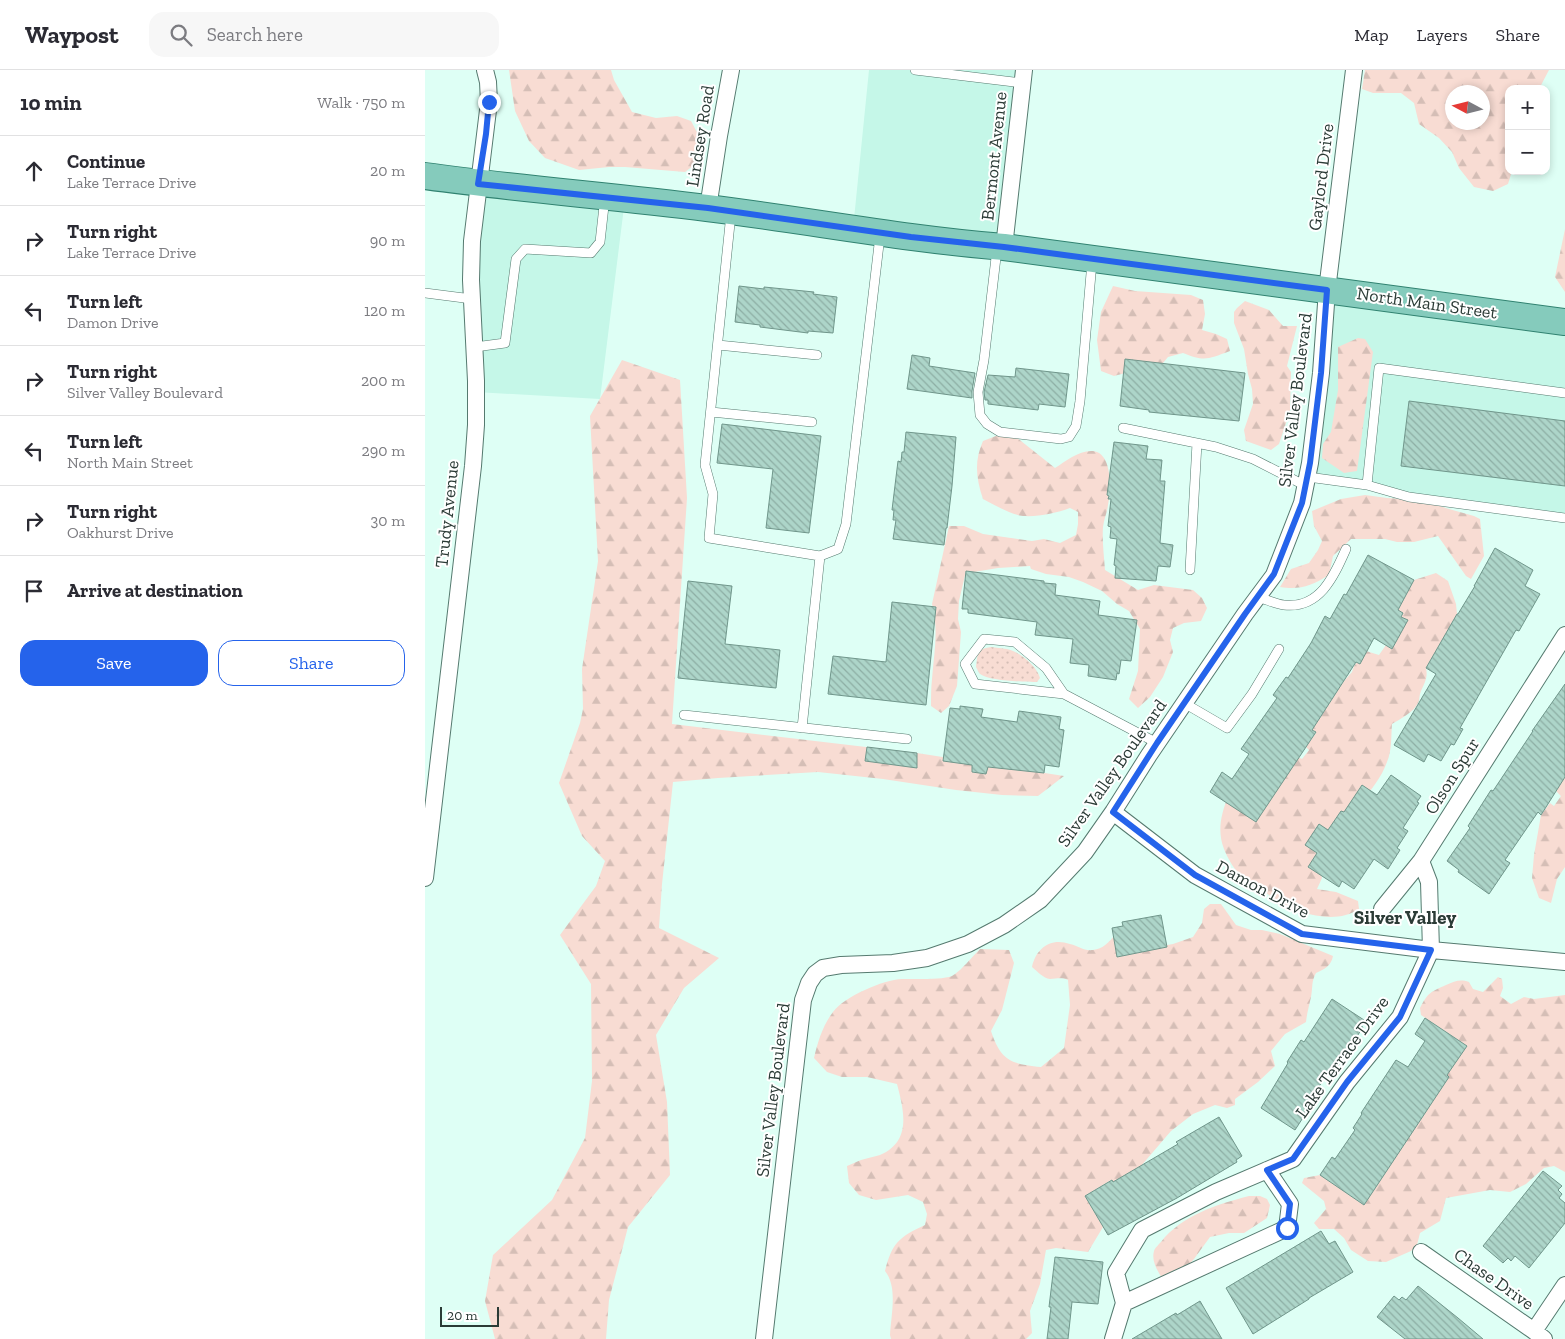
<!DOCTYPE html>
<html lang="en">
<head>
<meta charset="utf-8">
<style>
  body { margin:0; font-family:"Zilla Slab",serif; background:#f7f7f7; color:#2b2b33 }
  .controls { position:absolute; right:15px; top:15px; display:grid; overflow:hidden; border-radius:10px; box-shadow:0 2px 8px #0003 }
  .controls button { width:45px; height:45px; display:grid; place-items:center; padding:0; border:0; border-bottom:1px solid #e1e1e2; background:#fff; color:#2b2b33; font:25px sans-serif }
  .compass { position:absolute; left:1020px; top:15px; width:45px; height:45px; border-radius:50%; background:#fff; box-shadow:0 2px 8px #0003; rotate:277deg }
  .scale { position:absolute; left:15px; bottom:12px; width:59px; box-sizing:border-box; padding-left:5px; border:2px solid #2b3b36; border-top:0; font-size:14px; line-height:18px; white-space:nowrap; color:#2b3b36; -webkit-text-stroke:4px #fff; paint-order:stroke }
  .stop { position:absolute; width:15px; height:15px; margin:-11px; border:4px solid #2563eb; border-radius:50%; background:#fff }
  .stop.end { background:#2563eb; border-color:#fff; box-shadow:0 1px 5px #0008 }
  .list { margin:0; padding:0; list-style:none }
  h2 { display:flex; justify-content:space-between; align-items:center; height:65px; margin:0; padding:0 20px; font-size:21px }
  h2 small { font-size:16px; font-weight:400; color:#7c7c81 }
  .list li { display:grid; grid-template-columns:32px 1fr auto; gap:15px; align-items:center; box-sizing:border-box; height:70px; padding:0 20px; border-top:1px solid #e1e1e2 }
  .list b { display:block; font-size:19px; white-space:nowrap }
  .list p { margin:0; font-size:16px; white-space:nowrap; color:#7c7c81 }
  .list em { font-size:16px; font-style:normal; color:#7c7c81 }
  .actions { display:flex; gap:10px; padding:15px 20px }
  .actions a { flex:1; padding:11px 0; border:1px solid #2563eb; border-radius:15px; text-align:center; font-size:18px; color:#2563eb }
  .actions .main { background:#2563eb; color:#fff }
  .icon { flex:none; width:28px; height:28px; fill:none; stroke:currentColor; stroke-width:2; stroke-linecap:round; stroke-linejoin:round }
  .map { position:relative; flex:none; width:1140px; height:1269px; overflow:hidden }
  header { display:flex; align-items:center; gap:30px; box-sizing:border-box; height:70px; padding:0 25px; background:#fff; border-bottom:1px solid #e1e1e2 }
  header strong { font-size:24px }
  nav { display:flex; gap:28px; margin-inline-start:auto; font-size:18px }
  .search { width:350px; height:45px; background:#f7f7f7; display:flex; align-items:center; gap:12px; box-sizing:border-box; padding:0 18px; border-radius:15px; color:#7c7c81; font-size:19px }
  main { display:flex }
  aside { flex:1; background:#fff }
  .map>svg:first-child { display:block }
  .built { fill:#c5f7e8 }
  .grass { fill:url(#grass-dots) }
  .forest { fill:url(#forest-firs); fill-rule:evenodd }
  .building { fill:url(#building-back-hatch); stroke:#70968b }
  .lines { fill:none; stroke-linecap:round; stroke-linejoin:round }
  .lane-casing { stroke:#557a6f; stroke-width:10 }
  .street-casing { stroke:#557a6f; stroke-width:18 }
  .primary-casing { stroke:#308270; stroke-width:28 }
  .lane { stroke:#fff; stroke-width:9 }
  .street { stroke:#fff; stroke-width:16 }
  .primary { stroke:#85cbbc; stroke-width:26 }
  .route { stroke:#2563eb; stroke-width:6 }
  .labels { text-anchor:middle; stroke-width:4; stroke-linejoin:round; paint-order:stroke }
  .street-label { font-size:18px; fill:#2b3b36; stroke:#fff }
  .neighbourhood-label { font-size:19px; font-weight:bold; fill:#2b3b36; stroke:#fff }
</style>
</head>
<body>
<header>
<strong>Waypost</strong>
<div class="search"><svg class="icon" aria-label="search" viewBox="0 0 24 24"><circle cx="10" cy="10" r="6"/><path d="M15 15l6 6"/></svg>Search here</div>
<nav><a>Map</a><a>Layers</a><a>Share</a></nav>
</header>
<main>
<aside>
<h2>10 min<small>Walk · 750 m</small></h2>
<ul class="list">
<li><svg class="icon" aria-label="ahead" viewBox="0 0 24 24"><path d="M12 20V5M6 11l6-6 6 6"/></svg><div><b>Continue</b><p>Lake Terrace Drive</p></div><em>20 m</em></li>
<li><svg class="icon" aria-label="right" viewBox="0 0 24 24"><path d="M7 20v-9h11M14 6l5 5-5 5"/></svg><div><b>Turn right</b><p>Lake Terrace Drive</p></div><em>90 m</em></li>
<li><svg class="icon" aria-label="left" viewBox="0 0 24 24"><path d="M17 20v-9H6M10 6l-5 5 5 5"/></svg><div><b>Turn left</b><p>Damon Drive</p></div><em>120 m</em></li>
<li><svg class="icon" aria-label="right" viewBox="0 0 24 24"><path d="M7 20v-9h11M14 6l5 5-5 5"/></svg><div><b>Turn right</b><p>Silver Valley Boulevard</p></div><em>200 m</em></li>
<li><svg class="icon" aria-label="left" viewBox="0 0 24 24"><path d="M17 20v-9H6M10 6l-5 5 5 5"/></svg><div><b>Turn left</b><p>North Main Street</p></div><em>290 m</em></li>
<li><svg class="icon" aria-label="right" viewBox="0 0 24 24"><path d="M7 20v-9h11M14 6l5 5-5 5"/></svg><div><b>Turn right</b><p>Oakhurst Drive</p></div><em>30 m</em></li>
<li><svg class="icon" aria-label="arrive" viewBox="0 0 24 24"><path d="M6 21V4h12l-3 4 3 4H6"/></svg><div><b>Arrive at destination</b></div></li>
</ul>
<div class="actions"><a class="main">Save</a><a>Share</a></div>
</aside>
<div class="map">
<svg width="1140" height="1269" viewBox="0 0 1140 1269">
  <defs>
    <pattern id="grass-dots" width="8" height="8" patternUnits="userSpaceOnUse" patternTransform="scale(1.25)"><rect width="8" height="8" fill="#f8dcd3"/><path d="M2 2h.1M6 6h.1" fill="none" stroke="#d5beb6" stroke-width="1.8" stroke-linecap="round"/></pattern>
    <pattern id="forest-firs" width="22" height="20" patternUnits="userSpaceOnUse" patternTransform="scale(1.25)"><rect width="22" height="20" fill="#f8dcd3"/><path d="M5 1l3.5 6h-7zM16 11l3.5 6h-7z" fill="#d5beb6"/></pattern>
    <pattern id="building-back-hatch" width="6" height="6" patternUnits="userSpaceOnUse" patternTransform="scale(1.25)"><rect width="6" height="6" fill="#add5c9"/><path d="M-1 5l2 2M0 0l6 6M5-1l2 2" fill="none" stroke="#8daea4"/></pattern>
  </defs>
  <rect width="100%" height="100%" fill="#defff5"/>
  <path class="built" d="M444 0H599L579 177 428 159Z
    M53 113 200 129 175 329 51 322Z
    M902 220 1140 252V448L883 407Z"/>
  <path class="grass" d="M566 577C571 578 577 578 582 579 595 582 612 596 615 608L612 612C600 612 564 611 555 604 554 603 552 599 551 597 553 584 551 579 566 577Z"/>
  <path class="forest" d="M84 0H186L189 10 207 42 231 48 252 46 266 51 273 64V92L260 102 200 97H184L154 100 120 88 104 71 90 41Z
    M940 0H1124L1114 19H1084V101H1087L1083 114 1068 121 1049 117 1034 98 1027 82 1014 68 994 54 989 33 976 23H948L937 19ZM1028 22H1058V52H1028Z
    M1140 159V222L1130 207Z
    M688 216 710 221 766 225 778 230 780 244 777 260 791 264 802 269 805 281C783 289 780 292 758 283L743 287 733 299 708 301 689 306 676 301 672 270 676 242Z
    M820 231 844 240 858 256H872L862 296 866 302 865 341 854 374 846 380 821 371 819 360 828 334 827 319 823 304 819 279 809 253V242L812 238Z
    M933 268 940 269 948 282 932 401 919 403 897 388 898 374 906 362 913 320V277Z
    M197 290 255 310 262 428 247 654 492 683 639 706 613 726 577 725 531 720 458 709 393 702 293 708 248 712 237 814 234 858 294 888 259 918 231 965 242 1032 245 1105 203 1157 184 1230 181 1269H70L60 1231 68 1185 127 1130 160 1068 167 1011 166 914 135 865 171 816 180 791 157 766 134 713 155 653 158 639 157 599 173 491 165 346Z
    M576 364 591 367 630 398C641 391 654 380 668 381 688 383 686 421 683 435 682 443 679 449 678 457 677 471 679 486 680 500L713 520 729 515 768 520 777 528 782 538 776 551 759 553 748 558 745 570 748 582 738 607 725 627 713 638 704 629 713 601 715 559 704 541 692 534 677 521 658 512 644 507 621 504 606 499 605 496 573 498 549 502 541 501 534 531 533 549 536 562 532 616 524 636 516 643 506 636C506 627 506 618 507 609 509 583 514 559 507 534L524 456H539L558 464 607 471 619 469 635 473 651 465 653 454V442L645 438C631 443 614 447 598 446 584 444 570 435 558 429 551 408 549 391 558 371Z
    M940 425 962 428 997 430 1024 439 1049 446 1055 449 1059 486 1046 509 1041 506 1013 466 989 472H972L960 469H926L908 486 904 505C886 516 875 520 855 517L866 499 884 493 893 480 897 471 889 456 887 441 916 429Z
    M1011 503 1023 511 1031 534 1032 544 1001 598C1003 607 1000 612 996 621 994 625 995 629 993 633 989 642 975 649 967 654 966 666 967 680 962 692 951 722 923 744 899 763L893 792 897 808 892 819 911 822 933 831 934 839C911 855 873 844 851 830 845 827 841 822 835 818 828 813 818 809 813 803 808 797 802 787 799 779 792 761 796 744 803 727L873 687 877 689 884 680 881 677 891 663 887 660 919 611 927 602 929 596 941 581 954 585 961 575 982 550 976 547 978 543 973 540 989 510Z
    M1140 700V797L1132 809 1126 833 1114 828 1107 808 1109 785 1116 745 1125 733 1129 736 1136 726 1131 721 1136 713Z
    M785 834H796L811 855 826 860H837L855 864 908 886C906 896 900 899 891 903 886 912 888 917 886 927 884 936 882 943 881 952L860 964 846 981 850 996 833 1012 810 1029V1035L802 1038 790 1035 768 1044 746 1061 716 1096 688 1112 686 1110 660 1126 678 1157 663 1182 631 1178 621 1180 615 1214 605 1241 607 1263 601 1269H466L465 1265C466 1245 473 1217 460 1201 467 1173 474 1167 500 1155L502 1144 498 1132 483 1125 451 1130 434 1125 424 1113 422 1096C427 1094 431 1092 436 1090 442 1088 449 1087 455 1085 487 1071 479 1041 472 1014L442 1007H417L402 1002 389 988C393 971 398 955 408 942 420 926 458 910 477 909 489 909 517 910 527 906 535 902 548 886 555 879L584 880 589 893 577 940 566 961C576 991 586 994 616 997L639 978 645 935 643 910C636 907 632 909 625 909 618 908 613 902 607 897 611 878 626 867 645 874 654 876 658 881 668 880 678 879 684 872 690 865L731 877 748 874 768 867 777 853 779 839Z
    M1073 907 1077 909 1078 918 1075 926 1086 934 1099 927 1109 929 1140 925V1102L1129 1096 1119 1098 1101 1114 1085 1122 1065 1120 1021 1128 1015 1151 995 1163 992 1175 986 1181 961 1192 943 1191 926 1180 919 1168 909 1159H894L889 1153 901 1139 899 1131 877 1113 879 1108 895 1105 939 1135 1024 1007 1022 1005 1042 976 996 945 995 938C1003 922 1006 922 1021 915 1030 911 1035 909 1044 912L1048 919 1058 922Z
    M824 1126H835L842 1129 845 1135 842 1148 819 1163H804L785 1167 769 1189 756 1203 738 1210C733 1201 726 1192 729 1181 730 1178 734 1174 736 1172 757 1145 793 1134 824 1126Z"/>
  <path class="building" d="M314 216 339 219V217L389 222 388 224 412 227 408 263 383 261V263L335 257V255L310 252Z
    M487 285 505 288 504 296 550 303 547 321V328L482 319Z
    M700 289 820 303 814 351 724 342V340L695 336Z
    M591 298 644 304 640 337 614 334 613 340 563 334V330H560L559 322 563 305 590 307Z
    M984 331 1140 351V416L976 396Z
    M297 354 396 366 384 463 341 458 348 399 292 393Z
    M481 362 531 367 527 416 522 458H521L519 475 468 469 471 450H468L469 440H467L473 391 476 392 477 382H479Z
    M689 372 723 376 721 389 737 390 735 411H740L735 473 748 475 745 497 733 496 731 511 690 508 691 496 689 495 692 469 685 468 686 457 683 456 686 429H683L684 426 682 425Z
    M1070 478 1108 500 1100 516 1115 524 1094 561 1091 560 1035 658 1038 659 1029 675 1026 674 1016 691 1003 684 999 692 969 675 1011 604 1001 598 1032 544H1033L1050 516H1049Z
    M943 485 989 510 973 540 978 543 976 547 983 550 967 579 949 568 935 594 931 592 887 660 891 662 831 752 785 722 797 702 807 709 824 684 816 679 852 628 848 625 861 607 863 608 886 573 900 546 905 549 919 524 921 525Z
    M541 501 619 511V513L631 514 630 525 675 531 673 545 712 550 706 591 696 590 694 604 692 603 691 610 663 606 664 595 645 593 648 569 610 565 612 552 543 543V539H537Z
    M263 511 307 516 300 574 355 580 351 618 253 608Z
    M467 532 511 537 501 635 403 624 408 586 461 592Z
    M1140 614V707L1116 745 1113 742 1080 790 1085 793 1064 824 1033 802 1034 800 1022 791 1045 758 1043 756 1066 720 1068 721 1108 661H1107Z
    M535 636 558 639 556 647 592 652 594 641 636 647 634 659 639 660 634 697 620 695 619 703 563 697 561 704 547 702V695L518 691 525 638 535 639Z
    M442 677 492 683V698L440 691Z
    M966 705 996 726 992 732 994 733 978 758 983 761 972 778 975 780 963 799 949 789 929 819 917 811 914 817 883 797 892 783 880 775 894 754 903 760 916 741 919 742 937 715 952 725Z
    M736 845 742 877 692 887 687 858 698 856 697 852Z
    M907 929 939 950 935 956 938 957 913 996 909 994 891 1021 893 1022 879 1042 881 1043 870 1060 836 1038 863 993 862 992 876 970 879 972Z
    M1000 948 1042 976 1022 1005 1024 1007 939 1135 895 1105 907 1087 910 1089 930 1060 928 1058 937 1044 936 1043 971 990 983 997 1000 971 990 964Z
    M794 1047 817 1086 811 1090 812 1092 752 1128 683 1165 660 1126 687 1110 688 1112 753 1074 751 1072Z
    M1118 1101 1137 1116 1133 1120 1137 1124 1134 1128 1140 1133V1153L1104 1198 1090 1186 1086 1191 1083 1188 1078 1193 1058 1176Z
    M896 1161 904 1174 910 1171 928 1202 884 1228V1229L828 1264 801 1218Z
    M630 1187 678 1192 673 1234 647 1232 643 1269H622L626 1237H624Z
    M993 1216 1033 1248 1058 1269H980L952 1247 969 1226 974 1230 977 1227 981 1230Z
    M775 1231 797 1269H707L751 1243 752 1245Z"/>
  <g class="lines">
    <defs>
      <path id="lane" d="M490 0 597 13
        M306 144 280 395 288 424 284 468 395 486
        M572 179 559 290 553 322 555 345 562 354 575 362 636 369 644 367 651 356 655 331 667 192
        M0 223 47 229
        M293 275 392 285
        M50 277 80 273 91 189 100 179 166 183 175 172 180 127
        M286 342 387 352
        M698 358 791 377 828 389 881 416
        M883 407 942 415 954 298 1140 323
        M942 415 984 427 1140 448
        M765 500 772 373
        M832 527C841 529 850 534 859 535 895 539 909 506 921 479
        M639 624 621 598 590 572 559 569 540 594 550 614 639 624 732 673
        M759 633 802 658 827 624 854 579
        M259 645 482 669
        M377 658 395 486 413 479 421 454 455 166"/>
      <path id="street" d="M283 138 294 66 306 0
        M579 177 599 0
        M688 742 770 805 877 864 1006 880 1140 892
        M0 808 48 396 51 355V311L46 210 47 171 64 32 63 12 60 0
        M957 839 996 791
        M996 1182 1109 1261 1119 1269
        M699 1233 691 1203 717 1160 791 1122 868 1089 922 1012 975 947 1006 880 1004 812 996 791 1140 565
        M1109 1261 1140 1215
        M339 1269 378 930 384 913 390 904 398 898 416 895 468 893 502 888 543 874 579 855 615 830 660 782 688 742 724 685 820 544 849 505 877 433 885 393 896 303 902 220 929 0
        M688 1269 699 1233 862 1158 865 1134 842 1100"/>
      <path id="primary" d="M0 106C94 119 188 126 282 138 381 150 479 169 579 177L1140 252"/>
    </defs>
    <use href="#lane" class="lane-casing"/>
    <use href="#street" class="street-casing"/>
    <use href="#primary" class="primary-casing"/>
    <use href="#lane" class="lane"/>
    <use href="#street" class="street"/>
    <use href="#primary" class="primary"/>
  </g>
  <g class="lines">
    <path class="route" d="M64 32 61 64 53 114 283 138 486 167 579 177 902 220 896 303 885 393 877 433 849 504 820 544 732 673 688 742 770 805 877 864 1006 880 975 947 922 1012 868 1089 842 1100 865 1134 862 1158"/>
  </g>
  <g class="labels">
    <g class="street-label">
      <text transform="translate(275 66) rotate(-81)" y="6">Lindsey Road</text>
      <text transform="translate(569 86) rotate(-84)" y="6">Bermont Avenue</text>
      <text transform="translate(896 107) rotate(-83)" y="6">Gaylord Drive</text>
      <text transform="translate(1002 233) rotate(8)" y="6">North Main Street</text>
      <text transform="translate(870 330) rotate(-83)" y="6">Silver Valley Boulevard</text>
      <text transform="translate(22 444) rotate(-84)" y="6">Trudy Avenue</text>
      <text transform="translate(687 703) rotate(-55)" y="6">Silver Valley Boulevard</text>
      <text transform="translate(1027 706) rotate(-58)" y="6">Olson Spur</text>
      <text transform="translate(838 819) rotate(28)" y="6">Damon Drive</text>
      <text transform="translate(917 987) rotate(-54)" y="6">Lake Terrace Drive</text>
      <text transform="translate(348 1020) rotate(-83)" y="6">Silver Valley Boulevard</text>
      <text transform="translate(1069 1209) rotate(35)" y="6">Chase Drive</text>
    </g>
    <g class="neighbourhood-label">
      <text x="980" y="854">Silver Valley</text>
    </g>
  </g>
</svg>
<div class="controls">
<button>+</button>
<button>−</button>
</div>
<svg class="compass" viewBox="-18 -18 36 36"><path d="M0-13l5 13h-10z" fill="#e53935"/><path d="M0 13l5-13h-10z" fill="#7c7c81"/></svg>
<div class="scale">20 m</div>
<div class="stop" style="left:862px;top:1158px"></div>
<div class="stop end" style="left:64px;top:32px"></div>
</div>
</main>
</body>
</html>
